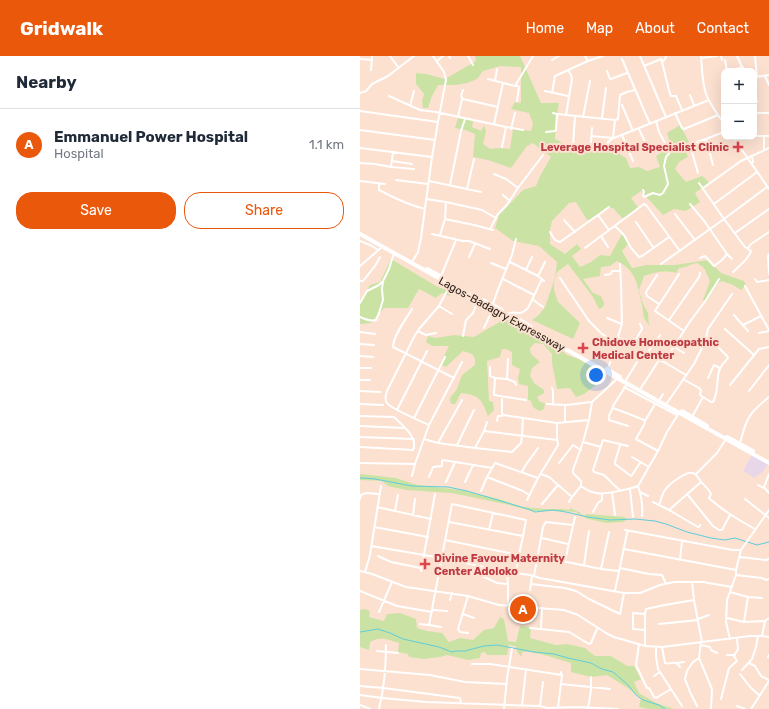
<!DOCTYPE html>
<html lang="en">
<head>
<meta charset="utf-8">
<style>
  body { margin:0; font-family:Rubik,sans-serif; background:#f6f6f7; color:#1f2937 }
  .controls { position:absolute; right:12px; top:12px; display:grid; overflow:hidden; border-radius:8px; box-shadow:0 4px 16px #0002 }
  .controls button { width:36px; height:36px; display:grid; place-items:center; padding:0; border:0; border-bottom:1px solid #e0e1e3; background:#fff; color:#1f2937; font:20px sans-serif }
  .you { position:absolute; left:236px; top:319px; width:14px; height:14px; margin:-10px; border:3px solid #fff; border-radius:50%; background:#1a73e8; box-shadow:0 0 0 6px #1a73e833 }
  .badge { display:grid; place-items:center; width:26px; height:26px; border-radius:50%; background:#ea580c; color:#fff; font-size:13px; font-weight:700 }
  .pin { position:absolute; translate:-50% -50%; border:2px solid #fff; box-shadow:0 1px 4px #0006 }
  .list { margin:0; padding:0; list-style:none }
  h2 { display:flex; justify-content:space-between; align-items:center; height:52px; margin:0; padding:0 16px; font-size:17px }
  h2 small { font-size:13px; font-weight:400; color:#747a83 }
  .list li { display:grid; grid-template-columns:26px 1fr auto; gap:12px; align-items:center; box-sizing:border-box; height:72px; padding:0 16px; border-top:1px solid #e0e1e3 }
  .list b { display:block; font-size:15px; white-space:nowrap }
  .list p { margin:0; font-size:13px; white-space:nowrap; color:#747a83 }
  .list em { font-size:13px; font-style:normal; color:#747a83 }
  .actions { display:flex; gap:8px; padding:12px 16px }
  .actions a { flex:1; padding:9px 0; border:1px solid #ea580c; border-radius:16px; text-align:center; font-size:14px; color:#ea580c }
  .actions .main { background:#ea580c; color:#fff }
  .map { position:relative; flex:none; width:409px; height:653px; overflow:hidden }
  header { display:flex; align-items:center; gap:24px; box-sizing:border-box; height:56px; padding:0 20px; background:#ea580c; color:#fff }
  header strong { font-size:19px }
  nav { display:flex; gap:22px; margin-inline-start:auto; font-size:14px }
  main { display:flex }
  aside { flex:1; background:#fff }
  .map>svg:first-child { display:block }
  .commercial { fill:#e7d7e9 }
  .green { fill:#cbe2a5 }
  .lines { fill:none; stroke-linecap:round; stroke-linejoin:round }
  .stream { stroke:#5fcddb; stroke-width:1 }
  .minor { stroke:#fff; stroke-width:2 }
  .highway { stroke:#fff; stroke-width:4 }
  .health-dot { fill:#e0444e; stroke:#fce1d1; stroke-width:1.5 }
  .labels { text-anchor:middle; stroke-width:4; stroke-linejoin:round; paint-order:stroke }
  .health-label { font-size:11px; font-weight:bold; fill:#be3a42; stroke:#fce1d1; text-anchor:start }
  .street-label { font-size:11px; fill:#271b14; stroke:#fce1d1 }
</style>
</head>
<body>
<header>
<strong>Gridwalk</strong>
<nav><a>Home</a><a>Map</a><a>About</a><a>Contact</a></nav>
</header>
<main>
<aside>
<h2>Nearby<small></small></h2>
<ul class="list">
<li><span class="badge">A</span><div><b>Emmanuel Power Hospital</b><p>Hospital</p></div><em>1.1 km</em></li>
</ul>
<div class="actions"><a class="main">Save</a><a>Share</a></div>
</aside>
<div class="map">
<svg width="409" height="653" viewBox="0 0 409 653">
  <rect width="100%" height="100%" fill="#fce1d1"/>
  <path class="commercial" d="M392 399 409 407 401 418 400 417 399 419H397L395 422 383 415Z"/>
  <path class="green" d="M115 0H160L181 47H199L196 63 195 83 216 94 258 97 266 102 270 112 279 111 287 115 300 111 296 100 311 90 307 77 320 69 329 86 324 90 328 101 319 106 315 113 326 126 342 120 346 123 349 127 335 137 340 146 326 155 314 153 303 159 281 135 271 142 278 151 264 164 253 152H246C240 160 240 157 233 161 228 164 233 163 227 164L216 146 209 147 192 165 190 173V188L205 198 217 188 221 193 212 200 220 211 231 206 240 199 250 200 262 178 268 188 262 195 272 212 286 209H315L348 204 361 217 384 225 386 229 381 234 373 229 362 225 358 227 346 246 343 244 350 225 344 212 337 207C330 208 326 212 319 212L316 217C304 214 295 216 284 220L279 234 283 248 288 257 289 270C288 267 285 264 284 262 283 258 283 253 282 249 278 230 276 214 257 205L250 210 241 211 240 220 223 223 233 237 241 240 244 247 243 251 239 253 233 241 208 208 197 216 194 227V234L198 246 220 267 213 283 172 264 179 259 185 251 195 222 197 206 179 190 153 185 135 172 139 159 163 134 176 130 180 120 191 101 173 87 167 90 151 112 128 104 113 101 115 78 105 74 95 72 98 62 113 65 112 71 121 75 124 69 126 75 123 88 130 93 138 92 150 93 153 73 171 75 173 67 169 57 151 53 155 46 161 47V11L140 10 123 15 117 23 107 27 96 29H78L72 40 68 52H63L62 45 64 38 56 28V17L66 18 85 23 116 5Z
    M31 203 76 230 86 234 93 235 90 240 82 237 76 242 59 233 48 252H24L11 267 0 268V245L10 229 20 226Z
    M146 260 168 275 191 288V292L195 294 200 293 207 299 219 303 237 314 239 322 244 323 224 338 216 341 210 332 197 333 192 307V298L183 288 175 287 170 292 171 298 180 306 172 312 170 320 174 327 184 334V337L177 341 180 346 185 347 184 353 179 355 173 351 171 345 168 344V330L159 328 158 322 160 313 152 309V296L146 293H142L140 301 127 305 129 345 133 346 134 354 128 360C122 344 120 339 101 337L95 348H91L90 342 97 333 102 319 115 309C116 298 112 298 103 295L86 311 80 308 89 290H72L66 286 68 280 76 282 94 279 114 281 143 264Z
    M0 418 36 422 57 429 101 434 139 443 162 451 185 453H203L209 454 210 452 221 457V459L225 460 226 458 264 461 268 463 263 466 246 467 228 463 221 460 216 456 203 455H172L145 448 92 437 46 434 28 430 22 425 0 424Z
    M5 553 10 555 9 561 24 565 27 558 40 557 56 563 57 572 67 575 82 577 89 586 100 582 113 584 124 574 134 572 140 561 144 563 148 585 156 586 160 570 171 571 170 582 196 589 207 588 225 592 235 600H251L267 610H274L281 623 274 626 279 637 296 647 314 653H289L279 651 281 642 271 634 247 619 231 621 211 616V607C200 604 172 594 162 596V601L158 597 155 590 149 589 147 599H127L125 596 121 597 120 602 108 604 87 599 80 601 64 603 49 601 48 598 38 596 39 587C27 584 22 579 10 586L9 594 0 591V554Z"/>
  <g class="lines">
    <path class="stream" d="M0 422H3L15 423 52 430 88 431 107 435 168 453 175 456 193 454 206 456 228 461 250 464 275 463 295 465 306 468 327 476 351 482 365 484 375 482 397 489 409 486
      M0 576 18 573 30 577 43 583 79 591 92 596 96 595H105L124 590 137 589 174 596 194 598 208 602 231 607 242 613 253 616 268 629 276 639 283 644 299 649 305 653"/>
    <path class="minor" d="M30 0 38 11
      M89 0 90 2
      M108 0 113 9
      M280 0 306 61
      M306 0 305 3 302 6 310 38 311 40H316L322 54
      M341 0C342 12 342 26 346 38 350 49 358 58 364 68
      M361 0 362 4
      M377 0 384 15
      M395 0 397 21
      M341 2 357 0
      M0 3 12 4
      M262 3 290 68
      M192 4 199 0
      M365 4 367 15
      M77 5 83 0
      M228 5 243 0
      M284 10 301 3 302 6
      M11 14 12 0
      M247 15 250 23H251L267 17
      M369 15 383 11
      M405 20 409 29
      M394 21 409 19
      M128 23 155 30 173 0
      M135 25 137 13
      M155 30H158L159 31 157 45
      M103 34 101 40 103 43 138 51
      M185 35 208 40
      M394 36 397 46
      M0 37 6 35 12 28 28 20 54 0
      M192 37 195 20 228 5 225 0
      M330 39 334 49
      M29 40 60 54 76 56 146 71 163 74
      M262 49 273 75
      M50 50 54 35
      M0 55 78 66
      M193 57 197 58
      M315 57 322 72 324 73 358 59
      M394 57H409
      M206 59 212 23 211 19 208 14
      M98 61 102 43
      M223 61 230 25
      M242 62 246 32
      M296 65 299 76 305 87
      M134 68 143 27
      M151 73 155 57
      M279 73 290 97
      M0 74 75 84
      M186 76 195 75 196 74 197 58 255 64
      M262 79 273 105
      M231 80 254 82 349 44
      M394 80H409
      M404 80V94
      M373 81 409 133
      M346 83 353 109
      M231 86 232 72
      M213 90 215 60
      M142 91 146 71
      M247 91 248 86 253 82 255 64 258 63 260 39 267 36 275 34
      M0 92 72 101
      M32 105 52 108
      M0 107 15 108 31 111 33 96
      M391 107 393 106V104L391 100
      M31 111 54 113
      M338 117 330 89 364 76
      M134 118 146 123 158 132
      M36 124 68 128
      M0 125 25 128
      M69 125 121 136
      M19 127V134C34 142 49 149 65 153
      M339 127 364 163 385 191 391 195C389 203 379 210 373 216
      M90 129 101 75 105 63
      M343 132 381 105 409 92
      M107 133 114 103
      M283 134 284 136 283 139 284 141 293 137 300 139 303 137 308 128 304 110 306 101 312 94 330 89
      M143 139 150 145
      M66 143 86 146 122 154 136 162
      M330 148 345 166 367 198
      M354 148 397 116
      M315 158 335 184
      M238 159 249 151
      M85 163 86 146
      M204 164 215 176
      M276 166 293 191
      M255 170 264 179 271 192 279 201 282 200 309 181
      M130 173 138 158 146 150 158 132 183 99
      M190 176 195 184 200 186 238 159 249 174
      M375 177 409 153
      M72 178 103 185H109L130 193
      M80 179 85 163 114 169 133 174
      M241 180 248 191
      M0 185 12 190 18 194
      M225 192 284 148 286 149 320 195
      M388 192 391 188 409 176
      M409 198 408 200 409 218
      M109 201 115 188
      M340 202 345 200 354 210 362 204 367 198 372 203
      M52 206 58 196 61 182 72 101 78 66 86 24 84 16 73 0
      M150 206 178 220 184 225
      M131 207 146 213
      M301 208 364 163 407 131
      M0 210 22 191
      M166 214 172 201
      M319 218 295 255 324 275
      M245 219 251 218 252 215H260
      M297 219 286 236 287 240 299 248
      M81 220 96 184
      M178 220 185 206
      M200 222 229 265 242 278 257 287
      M143 223 174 239
      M395 223 397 226 409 224
      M0 225H3L15 210 20 201
      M385 230 409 274
      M106 239C110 246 118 249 125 252 131 256 135 260 143 259
      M172 243 183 251
      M0 247 7 235 19 229 22 226
      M133 248 137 236 152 199 156 183
      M79 250 92 258
      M52 253C46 263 33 280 33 291L94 322
      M148 258C156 253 158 262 168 252L182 223
      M374 259 388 275
      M0 261C5 263 11 266 16 264L19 257 23 244 22 233 23 225 29 213 33 200 35 198
      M247 262 262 268
      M309 264 339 221 340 217
      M383 269 401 260
      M124 272 133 253
      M365 273 394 299
      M58 275 66 279 76 277
      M0 276 15 278
      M399 277 409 275
      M300 279 288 296 301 305 304 306 326 319
      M103 280 106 264 113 257 116 249
      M258 282 270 285H275L282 273V272L280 268
      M0 288 14 289
      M314 291 324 297
      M0 300 13 301
      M304 306 329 267 346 244 359 223
      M130 311V320L135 322
      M0 312H11
      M248 313 262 268 261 229 260 208
      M348 322 354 309 360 312
      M147 323 148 303
      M257 323 232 346 229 364 223 386 213 414V417L221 425V430C225 433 230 436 236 437 244 439 270 433 278 430L298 395 307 376 319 357
      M323 323 339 332 341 334 340 339 343 341
      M0 324H10
      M266 324 277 306
      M267 328 253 350V352L269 358 284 364 285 367 276 383 298 395
      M156 329 155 326 147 323 135 322 134 339 166 344
      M370 329 399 293 409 291
      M264 331 317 359
      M192 332 193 335V349
      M281 332 299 304
      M0 335 20 336
      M389 335 409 309
      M142 340V357L143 359 197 367 229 364
      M300 343 303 338
      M307 347 334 308 345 286 348 273 372 238
      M0 348 23 349
      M187 348 207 349 231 346
      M253 351 249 360V364L268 370
      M37 354 67 295
      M0 360 34 361C42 369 59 382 53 394L0 391
      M332 361 343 341 351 346H353C359 335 356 326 359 315 360 310 365 306 368 302L367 300 359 292
      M54 362 85 301
      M137 365 138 360H142V358
      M285 365 295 348
      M205 366V349
      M69 369C61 365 31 353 27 347 24 343 26 339 27 335L54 281 59 273 79 250 90 229
      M0 370 45 372
      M124 375 127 366
      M0 381 54 383
      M64 383 78 387 115 392 152 396 161 387 162 380 163 362
      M223 386 241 391
      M78 387 102 344
      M380 387C383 377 385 365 392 357 397 351 403 346 409 341
      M97 389 114 354
      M260 389 255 406V408L271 420 272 419 280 407
      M115 392 124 375 197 384
      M272 401 289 411
      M0 407 55 408
      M199 407 213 389 221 394
      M162 416 165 410 178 392
      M181 418 189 421 212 441 221 430
      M336 418 357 397 366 383
      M409 418 404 431 409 437
      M52 420 55 408 69 369 102 306
      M69 421 73 411 82 410V405L83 404 132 412
      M127 421 163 435 169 439
      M86 426 95 406
      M105 426 113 409
      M398 429 404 432
      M278 430C281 439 283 451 282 460
      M270 433 273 461
      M260 434 255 430 244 419 234 416 233 414 243 384 268 390
      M121 435 127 421 135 407 178 422
      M252 436 255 459
      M280 436 288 440
      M327 438 353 470 359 474H362L370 459
      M0 443 1 439 6 437 19 438
      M385 443 409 462
      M167 444 178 422 198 389C198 386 197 384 197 380 197 376 197 371 197 367
      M209 446 212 441
      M293 446 309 454 338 471H339L340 469
      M182 448 198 429
      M299 449C301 444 302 438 305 434 309 428 326 415 333 417 337 418 339 423 341 426 345 430 349 433 351 438L349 442C363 455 379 464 395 473
      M17 451 71 463
      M309 454 341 426
      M35 455 38 439
      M233 456 238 447 242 444V437
      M53 459 55 443
      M89 466 163 480
      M14 471 68 481
      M129 474 133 457
      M265 474 373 494H381
      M182 482 208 488
      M85 484 159 499
      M11 490 82 502 147 516 170 519 180 522 264 537H280L300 529 314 526H343L372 531
      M264 493 376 514
      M18 500 31 506 61 512
      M178 500 241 513 259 515
      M380 501 406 504 409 503
      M320 504 322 485
      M205 505 215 461
      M224 509 229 475
      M260 512 289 518 302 519 306 528
      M94 513 122 520 137 527 148 528
      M241 513 249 476
      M0 515 12 518 46 531 108 540 139 549 204 554 218 559 246 577 254 581 285 590 302 591 390 580H402L409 581
      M61 515 75 438
      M5 516 10 499 21 430
      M147 516 148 528V549
      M376 519 402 522 406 524 409 523
      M174 520 183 471 186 466 213 469
      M332 526 334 544 342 586
      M171 528 205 532 216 535 229 543 260 558 264 537
      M170 534 172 520
      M0 535 37 550 72 556
      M255 535 267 477 268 475
      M370 536 388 541 402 542
      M90 544 92 537
      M73 554 87 555
      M19 556 32 526
      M103 558 114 562
      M367 562 384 566 405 565
      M338 563 349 559
      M384 566 388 541
      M60 568 69 569 81 571
      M299 568 338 564
      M69 569 92 448 166 464 163 480 159 499 156 517
      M170 572 209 576 229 588 231 587 237 573
      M181 572 182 552
      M285 574 273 573V557L285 558
      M108 577 100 576 98 573 108 540
      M402 580 405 565 409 562
      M370 583 366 566 367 544 376 519V514L381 494 409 454
      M341 586 339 602 352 633 351 653
      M279 588 276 609 287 632H289L294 641 296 642 311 633
      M341 589 350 591 351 594 357 597
      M285 590V558L286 553 305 549 334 544
      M296 591V601L298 613 322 650
      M302 591 305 607C312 609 315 603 320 611
      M17 595 38 597
      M367 599H375
      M408 601 409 599
      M316 607 324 606
      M389 607 395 610 401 620 409 624
      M112 608H130L202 619
      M0 613 70 619 105 626 147 628
      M382 614 392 603 396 591 398 580
      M380 618 391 632 399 639
      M294 620 300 616
      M201 628 250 633
      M0 630 23 632 100 642 101 647
      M0 639 22 642 66 646 180 650 187 652 217 651 258 653
      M361 643 369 612 377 605 374 600 378 593 377 583
      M0 649 10 653
      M162 650 166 613
      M180 650 183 626
      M337 650 330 636 325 623 327 615 333 606 339 602
      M377 650 385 653
      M198 651 202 620 201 616
      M19 653C24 633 26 609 26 589
      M144 653 147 622 152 593
      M228 653 231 634V621
      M391 653 409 625"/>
    <path class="highway" d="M0 178 409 407
      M67 213 82 221
      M123 244 142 254
      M158 263 171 271
      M247 313 260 321
      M322 355 347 370
      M367 381 393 395"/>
  </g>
  <g class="health-dot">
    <path d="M376 85h4v4h4v4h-4v4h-4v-4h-4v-4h4z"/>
    <path d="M221 286h4v4h4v4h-4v4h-4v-4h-4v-4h4z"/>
    <path d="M63 502h4v4h4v4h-4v4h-4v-4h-4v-4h4z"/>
  </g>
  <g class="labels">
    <g class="health-label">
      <text x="369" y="95" text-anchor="end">Leverage Hospital Specialist Clinic</text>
      <text x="232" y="290">Chidove Homoeopathic<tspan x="232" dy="13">Medical Center</tspan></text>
      <text x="74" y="506">Divine Favour Maternity<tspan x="74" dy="13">Center Adoloko</tspan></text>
    </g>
    <g class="street-label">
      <text transform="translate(142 258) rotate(29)" y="4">Lagos-Badagry Expressway</text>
    </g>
  </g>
</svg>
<div class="controls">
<button>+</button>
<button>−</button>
</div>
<div class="you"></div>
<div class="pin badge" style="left:163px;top:553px">A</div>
</div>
</main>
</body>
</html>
